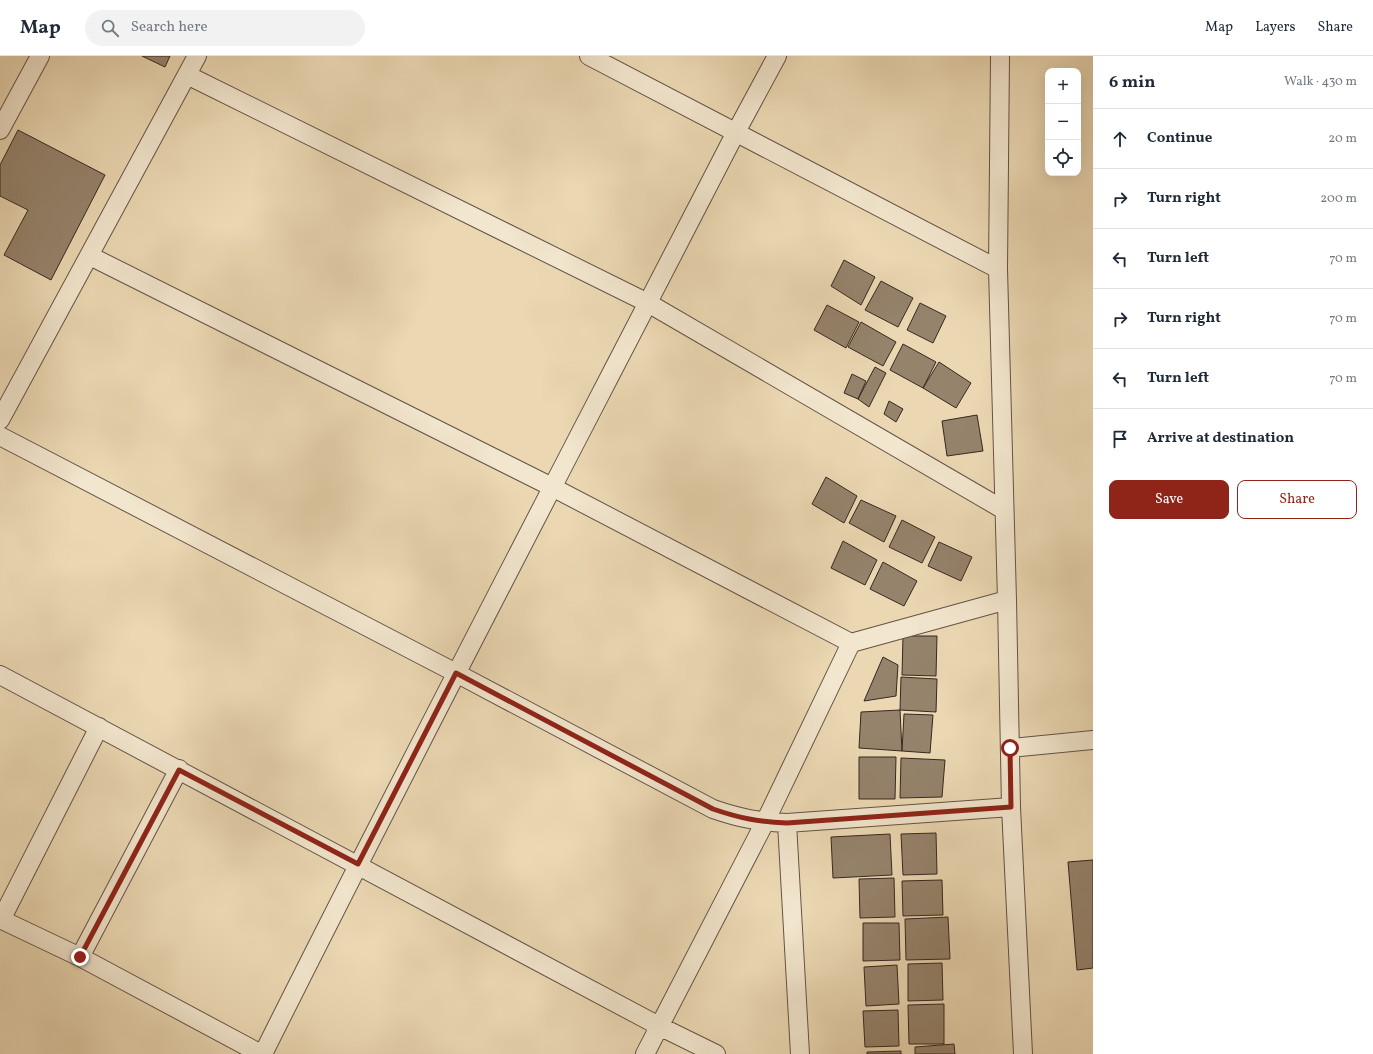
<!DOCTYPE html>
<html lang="en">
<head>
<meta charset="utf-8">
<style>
  body { margin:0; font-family:Vollkorn,serif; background:#f2f2f3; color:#1f2937 }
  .controls { position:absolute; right:12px; top:12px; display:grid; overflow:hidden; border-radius:8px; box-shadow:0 4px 16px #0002 }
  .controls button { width:36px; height:36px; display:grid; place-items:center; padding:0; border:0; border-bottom:1px solid #e0e1e3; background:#fff; color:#1f2937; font:20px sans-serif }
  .stop { position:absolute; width:12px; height:12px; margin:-9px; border:3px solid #8f2418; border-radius:50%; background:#fff }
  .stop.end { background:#8f2418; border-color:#fff; box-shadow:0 1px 4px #0008 }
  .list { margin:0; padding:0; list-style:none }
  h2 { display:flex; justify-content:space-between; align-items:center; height:52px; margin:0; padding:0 16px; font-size:17px }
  h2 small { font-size:13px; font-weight:400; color:#747a83 }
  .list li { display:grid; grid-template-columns:26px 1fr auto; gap:12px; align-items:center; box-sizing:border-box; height:60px; padding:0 16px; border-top:1px solid #e0e1e3 }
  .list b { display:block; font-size:15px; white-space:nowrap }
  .list em { font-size:13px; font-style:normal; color:#747a83 }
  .actions { display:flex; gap:8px; padding:12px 16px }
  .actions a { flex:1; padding:9px 0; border:1px solid #8f2418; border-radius:8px; text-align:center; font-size:14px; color:#8f2418 }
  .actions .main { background:#8f2418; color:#fff }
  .icon { flex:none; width:22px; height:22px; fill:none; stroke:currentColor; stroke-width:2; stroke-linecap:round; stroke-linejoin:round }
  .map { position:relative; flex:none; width:1093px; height:998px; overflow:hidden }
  header { display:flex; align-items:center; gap:24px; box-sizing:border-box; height:56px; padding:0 20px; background:#fff; border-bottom:1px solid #e0e1e3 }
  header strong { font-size:19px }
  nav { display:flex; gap:22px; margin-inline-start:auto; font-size:14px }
  .search { width:280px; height:36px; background:#f2f2f3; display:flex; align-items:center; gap:10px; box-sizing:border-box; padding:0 14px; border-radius:22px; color:#747a83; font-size:15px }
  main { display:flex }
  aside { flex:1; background:#fff }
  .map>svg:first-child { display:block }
  .building { fill:#95836c; stroke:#372720 }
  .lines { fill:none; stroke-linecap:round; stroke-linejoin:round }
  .minor-casing { stroke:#645345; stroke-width:20 }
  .minor { stroke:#f2e6ce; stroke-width:18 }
  .route { stroke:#8f2418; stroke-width:5 }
</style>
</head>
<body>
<header>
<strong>Map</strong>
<div class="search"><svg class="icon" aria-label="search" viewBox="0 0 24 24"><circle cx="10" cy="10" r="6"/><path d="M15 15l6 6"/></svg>Search here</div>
<nav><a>Map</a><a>Layers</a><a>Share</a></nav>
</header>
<main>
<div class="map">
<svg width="1093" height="998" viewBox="0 0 1093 998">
  <rect width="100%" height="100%" fill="#ebd8b3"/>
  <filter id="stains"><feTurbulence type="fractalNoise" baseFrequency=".005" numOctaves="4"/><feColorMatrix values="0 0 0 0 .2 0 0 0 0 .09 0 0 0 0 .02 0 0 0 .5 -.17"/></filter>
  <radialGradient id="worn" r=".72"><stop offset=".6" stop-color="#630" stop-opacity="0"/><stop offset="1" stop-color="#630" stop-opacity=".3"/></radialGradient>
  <path class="building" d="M142 0H170L165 11Z
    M18 74 105 119 51 224 4 199 28 154 0 140V109Z
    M844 204 875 221 861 249 831 230Z
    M881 225 913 242 898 271 865 254Z
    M920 247 946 260 933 287 907 274Z
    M827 249 859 266 846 292 814 274Z
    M861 266 896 286 883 310 848 291Z
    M903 288 936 306 923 332 890 314Z
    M939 306 971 327 956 352 923 332Z
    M875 311 886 317 869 351 858 343Z
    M852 318 866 325 858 343 844 337Z
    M889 345 903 353 896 366 884 358Z
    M977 359 983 395 947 400 942 365Z
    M826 421 857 440 844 467 812 448Z
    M861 444 896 460 884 486 849 467Z
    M902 464 935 481 922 507 889 491Z
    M843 485 877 504 865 529 831 512Z
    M939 486 972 501 961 525 928 510Z
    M883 506 917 525 904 550 870 533Z
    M903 580H937L936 620 902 619Z
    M883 601 898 609 896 640 864 645Z
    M901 621 937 623 936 656 900 654Z
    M900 654 902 695 859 692 861 656Z
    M904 658 933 659 930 697 902 695Z
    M859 701H896L895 743H859Z
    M901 702 945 704 942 741 900 742Z
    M936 777 937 818 903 819 901 778Z
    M890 778 892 819 833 822 831 781Z
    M1093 804V912L1077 914 1068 806Z
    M894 822 895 861 860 862 859 823Z
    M942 824 943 859 903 860 902 825Z
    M948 861 950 903 906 904 905 863Z
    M863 867H899L900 904 863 905Z
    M942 907 943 944 908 945V908Z
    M897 909 899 948 866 950 864 911Z
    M944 948V988H909L908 949Z
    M898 954 899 990 865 991 863 955Z
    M954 988 955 998H915V991Z
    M901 995V998H867V996Z"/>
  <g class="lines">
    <defs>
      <path id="minor" d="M589 0 998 213
        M1000 0 998 213 1007 544 1011 751 1023 998
        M187 19 648 247 1004 454
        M0 74 40 0
        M90 200 552 431 851 587 1007 544
        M0 364 197 0
        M0 380 456 617 713 753C739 762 759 766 787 767L1011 751
        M0 619 659 970 716 998
        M1010 692 1093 684
        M787 767 800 998
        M0 863 80 901 261 998
        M1 864 99 671
        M80 901 179 713
        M263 998C417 689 578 383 736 76L777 0
        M645 998 765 766 851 587"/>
    </defs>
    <use href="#minor" class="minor-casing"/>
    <use href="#minor" class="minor"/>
  </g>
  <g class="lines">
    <path class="route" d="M80 901 179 714 358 808 456 617 713 753C739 762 759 766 787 767L1011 751 1010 692"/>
  </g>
  <rect width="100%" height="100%" filter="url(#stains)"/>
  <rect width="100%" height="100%" fill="url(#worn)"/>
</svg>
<div class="controls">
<button>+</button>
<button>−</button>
<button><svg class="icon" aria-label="locate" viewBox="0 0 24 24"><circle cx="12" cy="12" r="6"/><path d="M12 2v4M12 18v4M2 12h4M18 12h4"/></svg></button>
</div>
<div class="stop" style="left:1010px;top:692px"></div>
<div class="stop end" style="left:80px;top:901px"></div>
</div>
<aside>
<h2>6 min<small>Walk · 430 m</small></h2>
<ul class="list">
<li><svg class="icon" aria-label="ahead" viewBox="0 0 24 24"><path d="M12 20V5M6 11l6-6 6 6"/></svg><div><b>Continue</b></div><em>20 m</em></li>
<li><svg class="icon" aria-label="right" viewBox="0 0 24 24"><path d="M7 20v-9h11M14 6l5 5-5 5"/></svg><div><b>Turn right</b></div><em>200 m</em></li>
<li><svg class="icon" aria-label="left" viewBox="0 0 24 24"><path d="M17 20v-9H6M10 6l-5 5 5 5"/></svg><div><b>Turn left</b></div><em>70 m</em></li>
<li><svg class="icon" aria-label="right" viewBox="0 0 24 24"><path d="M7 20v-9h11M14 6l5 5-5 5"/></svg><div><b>Turn right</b></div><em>70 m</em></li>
<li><svg class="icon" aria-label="left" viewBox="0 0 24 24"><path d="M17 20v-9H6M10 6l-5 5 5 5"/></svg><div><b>Turn left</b></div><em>70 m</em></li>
<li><svg class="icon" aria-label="arrive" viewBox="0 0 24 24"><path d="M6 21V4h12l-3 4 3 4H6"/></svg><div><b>Arrive at destination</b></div></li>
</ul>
<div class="actions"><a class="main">Save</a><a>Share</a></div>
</aside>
</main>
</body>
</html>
